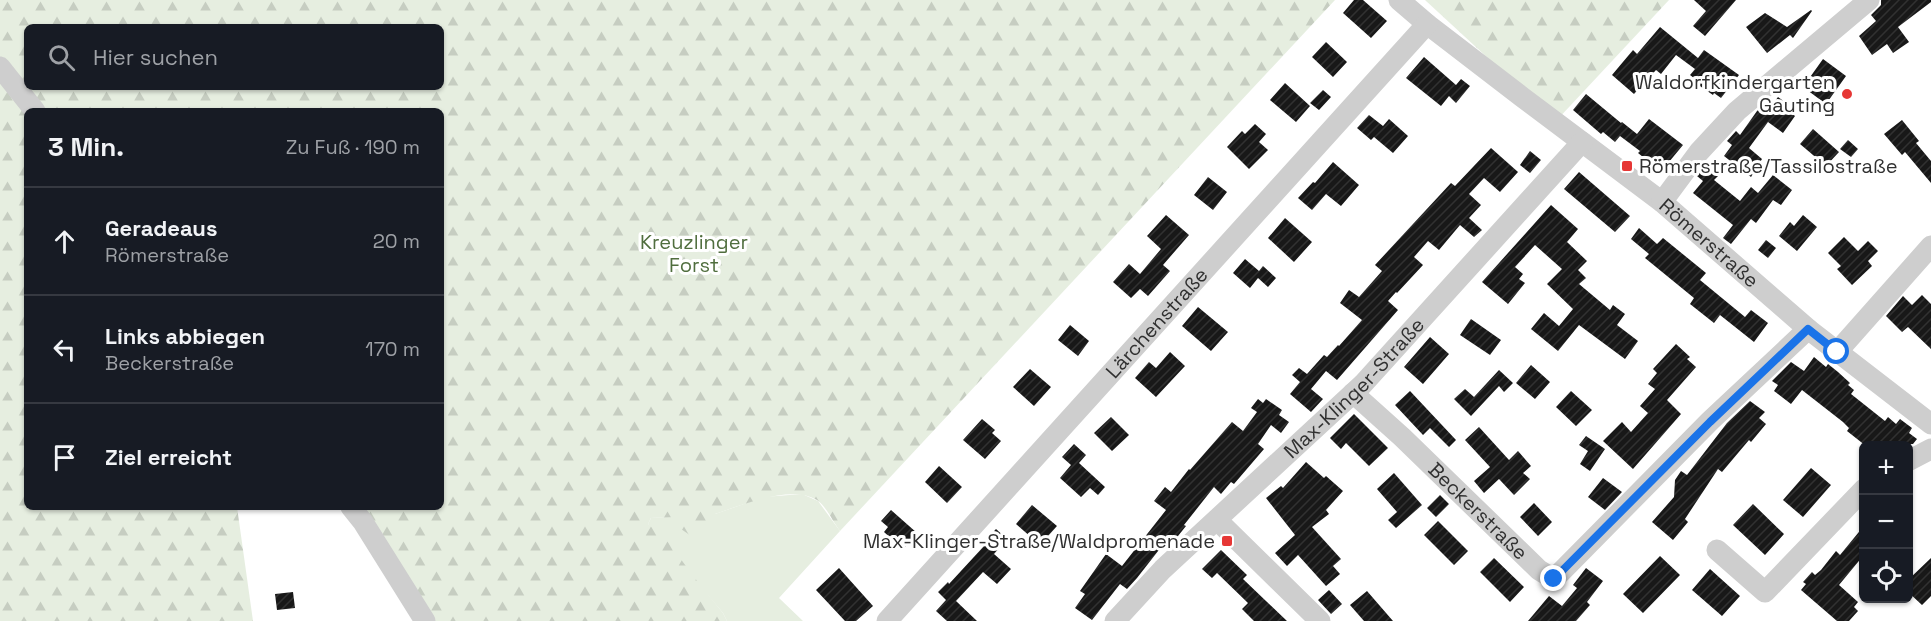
<!DOCTYPE html>
<html lang="de">
<head>
<meta charset="utf-8">
<style>
  body { margin:0; font-family:"Space Grotesk",sans-serif; background:#242831; color:#f1f3f6 }
  .controls { position:absolute; right:18px; bottom:18px; display:grid; overflow:hidden; border-radius:9px; box-shadow:0 2px 4px #0004 }
  .controls button { width:54px; height:54px; display:grid; place-items:center; padding:0; border:0; border-bottom:2px solid #363941; background:#171b24; color:#f1f3f6; font:30px sans-serif }
  .stop { position:absolute; width:18px; height:18px; margin:-14px; border:4px solid #1a73e8; border-radius:50%; background:#fff }
  .stop.end { background:#1a73e8; border-color:#fff; box-shadow:0 2px 6px #0008 }
  .list { margin:0; padding:0; list-style:none }
  h2 { display:flex; justify-content:space-between; align-items:center; height:78px; margin:0; padding:0 24px; font-size:26px }
  h2 small { font-size:20px; font-weight:400; color:#9ea1a6 }
  .list li { display:grid; grid-template-columns:39px 1fr auto; gap:18px; align-items:center; box-sizing:border-box; height:108px; padding:0 24px; border-top:2px solid #363941 }
  .list b { display:block; font-size:22px; white-space:nowrap }
  .list p { margin:0; font-size:20px; white-space:nowrap; color:#9ea1a6 }
  .list em { font-size:20px; font-style:normal; color:#9ea1a6 }
  .icon { flex:none; width:33px; height:33px; fill:none; stroke:currentColor; stroke-width:2; stroke-linecap:round; stroke-linejoin:round }
  .map { position:relative; flex:none; width:1931px; height:621px; overflow:hidden }
  .search { position:absolute; background:#171b24; box-shadow:0 2px 4px #0004; left:24px; top:24px; width:420px; height:66px; display:flex; align-items:center; gap:15px; box-sizing:border-box; padding:0 21px; border-radius:9px; color:#9ea1a6; font-size:22px }
  .panel { position:absolute; background:#171b24; box-shadow:0 2px 4px #0004; left:24px; top:108px; width:420px; height:402px; border-radius:9px }
  .map>svg:first-child { display:block }
  .green { fill:#e6eee0 }
  .forest { fill:url(#forest-firs); fill-rule:evenodd }
  .building { fill:url(#building-hatch) }
  .lines { fill:none; stroke-linecap:round; stroke-linejoin:round }
  .minor { stroke:#cecece; stroke-width:21 }
  .route { stroke:#1a73e8; stroke-width:8 }
  .poi-dot { fill:#e63735; stroke:#fff; stroke-width:2 }
  .labels { text-anchor:middle; stroke-width:6; stroke-linejoin:round; paint-order:stroke }
  .poi-label { font-size:20px; fill:#313131; stroke:#fff; text-anchor:end }
  .park-label { font-size:20px; fill:#506e3e; stroke:#fff }
  .street-label { font-size:20px; fill:#313131; stroke:#fff }
</style>
</head>
<body>
<div class="map">
<svg width="1931" height="621" viewBox="0 0 1931 621">
  <defs>
    <pattern id="forest-firs" width="22" height="20" patternUnits="userSpaceOnUse" patternTransform="scale(1.5)"><rect width="22" height="20" fill="#e6eee0"/><path d="M5 1l3.5 6h-7zM16 11l3.5 6h-7z" fill="#c6cdc1"/></pattern>
    <pattern id="building-hatch" width="6" height="6" patternUnits="userSpaceOnUse" patternTransform="scale(1.5)"><rect width="6" height="6" fill="#181818"/><path d="M-1 1l2-2M0 6l6-6M5 7l2-2" fill="none" stroke="#313131"/></pattern>
  </defs>
  <rect width="100%" height="100%" fill="#fff"/>
  <path class="green" d="M802 494 818 501 840 531 779 598 803 621H727L723 613 648 524 651 518 715 514 764 497Z"/>
  <path class="forest" d="M0 0H1335L840 531C833 522 826 506 817 500 791 484 742 505 715 514V529L697 540 681 529 675 517 651 518 648 524 663 535 694 577 723 613 727 621H433L361 507H441V111H27V507H237L253 621H0ZM27 27H441V87H27Z
    M1425 0H1669L1556 121Z"/>
  <path class="building" d="M1354 0H1363L1387 21 1371 38 1343 13Z
    M1694 0H1736L1705 36 1693 26 1706 11Z
    M1881 0H1931V2L1898 27 1909 42 1893 53 1887 44 1872 55 1859 36 1876 21 1871 15 1881 5Z
    M1811 10 1812 11 1793 38 1790 35 1767 53 1746 27 1765 13 1787 27Z
    M1660 27 1698 58 1704 50 1739 75 1721 98 1714 93 1713 95 1697 84 1699 82 1690 75 1695 69 1676 55 1661 74 1656 70 1634 94 1612 75 1633 50 1637 54Z
    M1326 42 1347 62 1333 77 1312 57Z
    M1424 57 1456 85 1461 79 1470 86 1456 103 1449 96 1441 106 1406 78Z
    M1823 59 1846 76 1826 104 1803 87Z
    M1285 83 1310 106 1296 122 1270 100Z
    M1323 90 1331 97 1319 110 1310 103Z
    M1586 94 1621 123 1622 122 1637 134 1649 119 1683 145 1664 168 1656 162 1653 165 1638 153 1640 151 1620 136 1615 142 1603 132 1601 134 1573 110Z
    M1778 97 1793 108 1790 112 1795 116 1783 133 1768 122 1749 148 1762 159 1751 177 1724 156 1732 145 1727 141 1736 131 1740 135 1757 111 1764 105 1769 109Z
    M1369 115 1383 126 1389 119 1408 136 1393 153 1374 137 1371 140 1357 128Z
    M1902 120 1919 141 1916 143 1931 161V183L1905 152 1902 155 1884 134Z
    M1255 124 1266 134 1259 142 1268 150 1249 169 1227 147 1242 131 1245 134Z
    M1813 129 1839 152 1826 166 1800 144Z
    M1848 140 1858 149 1851 157 1840 149Z
    M1491 148 1518 172 1500 192 1484 178 1469 194 1481 205 1469 218 1482 230 1474 237 1460 225 1439 250 1428 241 1414 257 1423 265 1397 293 1396 292 1388 301 1398 310 1337 380 1326 371 1311 389 1323 399 1311 412 1290 394 1300 382 1292 375 1299 368 1307 374 1324 355 1327 357 1338 345 1339 346 1362 320 1340 303 1349 290 1359 297 1382 271 1375 265 1451 183 1455 186Z
    M1530 151 1541 160 1530 173 1520 165Z
    M1333 162 1359 185 1341 206 1326 194 1312 210 1298 198 1313 182 1315 183Z
    M1705 166 1718 176 1714 180 1740 201 1751 187 1758 193 1773 175 1792 190 1781 205 1773 200 1756 223 1751 219 1731 244 1723 238 1733 225 1693 193 1703 181 1697 176Z
    M1579 172 1630 216 1615 232 1564 189Z
    M1208 177 1227 192 1213 210 1194 195Z
    M1551 205 1578 229 1567 242 1587 261 1578 270 1586 278 1579 284 1610 310 1613 305 1625 314 1617 325 1638 341 1625 359 1579 325 1558 351 1531 329 1544 313 1559 326 1573 309 1547 284 1562 269 1535 245 1515 267 1523 274 1519 279 1525 283 1508 304 1482 282Z
    M1166 215 1189 235 1163 265 1170 271 1148 296 1140 289 1131 298 1113 282 1129 264 1140 274 1161 249 1147 236Z
    M1803 215 1817 227 1797 251 1779 236 1790 222 1794 226Z
    M1285 218 1312 242 1294 262 1268 238Z
    M1639 228 1657 244 1663 238 1706 273 1700 280 1745 317 1751 310 1768 323 1754 342 1720 315 1714 323 1690 304 1694 298 1645 258 1649 254 1631 239Z
    M1844 237 1858 251 1868 241 1878 251 1868 261 1872 266 1852 285 1837 269 1841 266 1828 253Z
    M1766 240 1776 248 1768 258 1758 250Z
    M1245 259 1259 271 1263 266 1276 278 1268 287 1258 278 1250 288 1233 273Z
    M1922 295 1931 304V349L1908 327 1902 332 1886 316 1903 296 1912 305Z
    M1198 307 1228 332 1211 351 1182 326Z
    M1471 319 1501 340 1490 355 1460 335Z
    M1070 325 1089 341 1078 356 1058 340Z
    M1430 337 1449 354 1423 384 1404 367Z
    M1676 344 1690 357 1687 359 1696 367 1667 400 1681 414 1633 469 1603 441 1622 422 1631 432 1648 413 1640 406 1655 389 1648 384 1657 373 1653 369Z
    M1170 352 1185 366 1156 397 1135 378 1149 362 1156 368Z
    M1814 357 1826 367 1828 364 1838 372 1850 383 1848 385 1854 390 1851 394 1885 421 1888 417 1896 424 1900 419 1912 428 1909 433 1917 439 1913 444 1866 446 1847 431 1849 428 1843 422 1802 390 1791 404 1774 391 1778 385 1772 381 1791 362 1804 371Z
    M1531 365 1550 382 1535 399 1516 383Z
    M1030 369 1051 387 1034 406 1013 387Z
    M1499 370 1513 383 1504 392 1499 386 1471 416 1454 399 1465 389 1474 397Z
    M1410 391 1456 440 1449 447 1430 428 1423 435 1395 405Z
    M1571 391 1592 410 1576 426 1556 407Z
    M1258 399 1263 403 1266 399 1282 410 1279 415 1289 422 1281 433 1271 425 1258 444 1264 449 1234 484 1231 482 1221 494 1214 487 1184 525 1186 526 1174 541 1169 537 1137 578 1127 589 1120 584 1092 620 1075 608 1085 594 1080 591 1106 554 1122 566 1166 510 1154 501 1165 487 1171 492 1189 469 1190 470 1232 422 1243 431 1257 412 1251 408Z
    M1750 401 1765 412 1759 418 1766 424 1751 442 1749 440 1722 472 1718 469 1685 519 1688 522 1673 540 1652 522 1674 497 1675 480 1681 471 1687 475 1727 423Z
    M1354 414 1388 448 1369 466 1346 443 1341 449 1330 438Z
    M1111 417 1129 435 1112 451 1094 433Z
    M982 419 995 430 992 433 1001 441 985 459 963 440Z
    M1479 427 1509 460 1518 451 1531 466 1523 473 1530 479 1514 495 1499 479 1484 493 1474 481 1490 467 1465 440Z
    M1586 436 1605 449 1590 471 1580 464 1588 451 1579 445Z
    M1074 444 1086 455 1079 463 1105 487 1098 495 1090 488 1081 497 1060 478 1071 465 1062 457Z
    M1306 462 1324 478 1326 476 1343 491 1326 510 1329 514 1312 527 1341 559 1333 566 1340 574 1326 586 1298 555 1287 566 1275 553 1295 535 1266 498 1281 486 1283 488Z
    M939 466 962 487 947 503 925 482Z
    M1811 468 1831 485 1803 517 1783 500Z
    M1394 473 1422 505 1396 528 1388 520 1397 512 1377 489Z
    M1603 478 1622 492 1605 510 1588 497Z
    M1440 495 1449 504 1436 517 1427 508Z
    M1534 503 1552 522 1538 536 1520 517Z
    M1753 504 1784 534 1765 555 1733 525Z
    M1032 505 1057 526 1040 545 1016 524Z
    M891 510 917 533 903 549 884 532 888 527 881 521Z
    M1438 521 1468 551 1454 565 1424 535Z
    M1863 527V556L1839 585 1858 602 1854 607 1858 611 1849 621H1837L1801 590 1806 584 1803 582 1812 572 1815 575 1821 570 1836 551 1840 555Z
    M996 529 1007 539 994 554 1011 569 997 584 983 572 956 601 977 621H947L936 611 946 600 938 592 948 582 949 584 984 546 982 544Z
    M1221 550 1247 575 1243 579 1287 621H1254L1242 609 1248 603 1217 573 1212 578 1202 569Z
    M1660 556 1680 575 1643 613 1623 594Z
    M1494 558 1524 587 1510 602 1480 572Z
    M1931 558V596L1922 605 1908 592V580Z
    M839 568 873 606 856 621H845L816 590Z
    M1586 568 1603 581 1587 602 1590 605 1576 621H1528L1549 596 1562 606 1577 588 1573 585Z
    M1710 569 1740 596 1722 616 1692 590Z
    M1329 590 1342 604 1331 614 1318 600Z
    M1367 591 1393 621H1364L1350 605Z
    M293 592 295 608 277 610 275 594Z"/>
  <g class="lines">
    <g class="minor">
      <path id="s1" d="M1399 0 1427 24 1522 97 1662 202 1808 329 1931 424"/>
      <path d="M0 67 35 111"/>
      <path d="M1662 202 1699 152 1737 111 1869 0"/>
      <path d="M1837 352 1931 246"/>
      <path id="s2" d="M1353 393 1402 437 1539 570 1554 579 1710 421 1808 329"/>
      <path d="M1908 461 1931 449"/>
      <path d="M351 507 363 522 425 621"/>
      <path d="M1217 520 1320 621"/>
      <path d="M1717 550 1765 592 1864 489"/>
      <path id="s3" d="M887 621 1427 24"/>
      <path id="s4" d="M1115 621 1163 569 1363 384 1582 142"/>
    </g>
  </g>
  <g class="lines">
    <path class="route" d="M1554 579 1710 422 1808 329 1837 352"/>
  </g>
  <g class="poi-dot">
    <circle cx="1847" cy="94" r="6"/>
    <rect x="1621" y="160" width="12" height="12" rx="3"/>
    <rect x="1221" y="535" width="12" height="12" rx="3"/>
  </g>
  <g class="labels">
    <g class="poi-label">
      <text x="1835" y="89">Waldorfkindergarten<tspan x="1835" dy="23">Gauting</tspan></text>
      <text x="1639" y="173" text-anchor="start">Römerstraße/Tassilostraße</text>
      <text x="1215" y="548">Max-Klinger-Straße/Waldpromenade</text>
    </g>
    <g class="park-label">
      <text x="694" y="249">Kreuzlinger<tspan x="694" dy="23">Forst</tspan></text>
    </g>
    <g class="street-label">
      <text dy="7" stroke="none"><textPath href="#s1" startOffset="394">Römerstraße</textPath></text>
      <text dy="7" stroke="none"><textPath href="#s3" startOffset="402">Lärchenstraße</textPath></text>
      <text dy="7" stroke="none"><textPath href="#s4" startOffset="334">Max-Klinger-Straße</textPath></text>
      <text dy="7" stroke="none"><textPath href="#s2" startOffset="172">Beckerstraße</textPath></text>
    </g>
  </g>
</svg>
<div class="controls">
<button>+</button>
<button>−</button>
<button><svg class="icon" aria-label="locate" viewBox="0 0 24 24"><circle cx="12" cy="12" r="6"/><path d="M12 2v4M12 18v4M2 12h4M18 12h4"/></svg></button>
</div>
<div class="stop" style="left:1837px;top:352px"></div>
<div class="stop end" style="left:1554px;top:579px"></div>
<div class="search"><svg class="icon" aria-label="search" viewBox="0 0 24 24"><circle cx="10" cy="10" r="6"/><path d="M15 15l6 6"/></svg>Hier suchen</div>
<section class="panel">
<h2>3 Min.<small>Zu Fuß · 190 m</small></h2>
<ul class="list">
<li><svg class="icon" aria-label="ahead" viewBox="0 0 24 24"><path d="M12 20V5M6 11l6-6 6 6"/></svg><div><b>Geradeaus</b><p>Römerstraße</p></div><em>20 m</em></li>
<li><svg class="icon" aria-label="left" viewBox="0 0 24 24"><path d="M17 20v-9H6M10 6l-5 5 5 5"/></svg><div><b>Links abbiegen</b><p>Beckerstraße</p></div><em>170 m</em></li>
<li><svg class="icon" aria-label="arrive" viewBox="0 0 24 24"><path d="M6 21V4h12l-3 4 3 4H6"/></svg><div><b>Ziel erreicht</b></div></li>
</ul>
</section>
</div>
</body>
</html>
